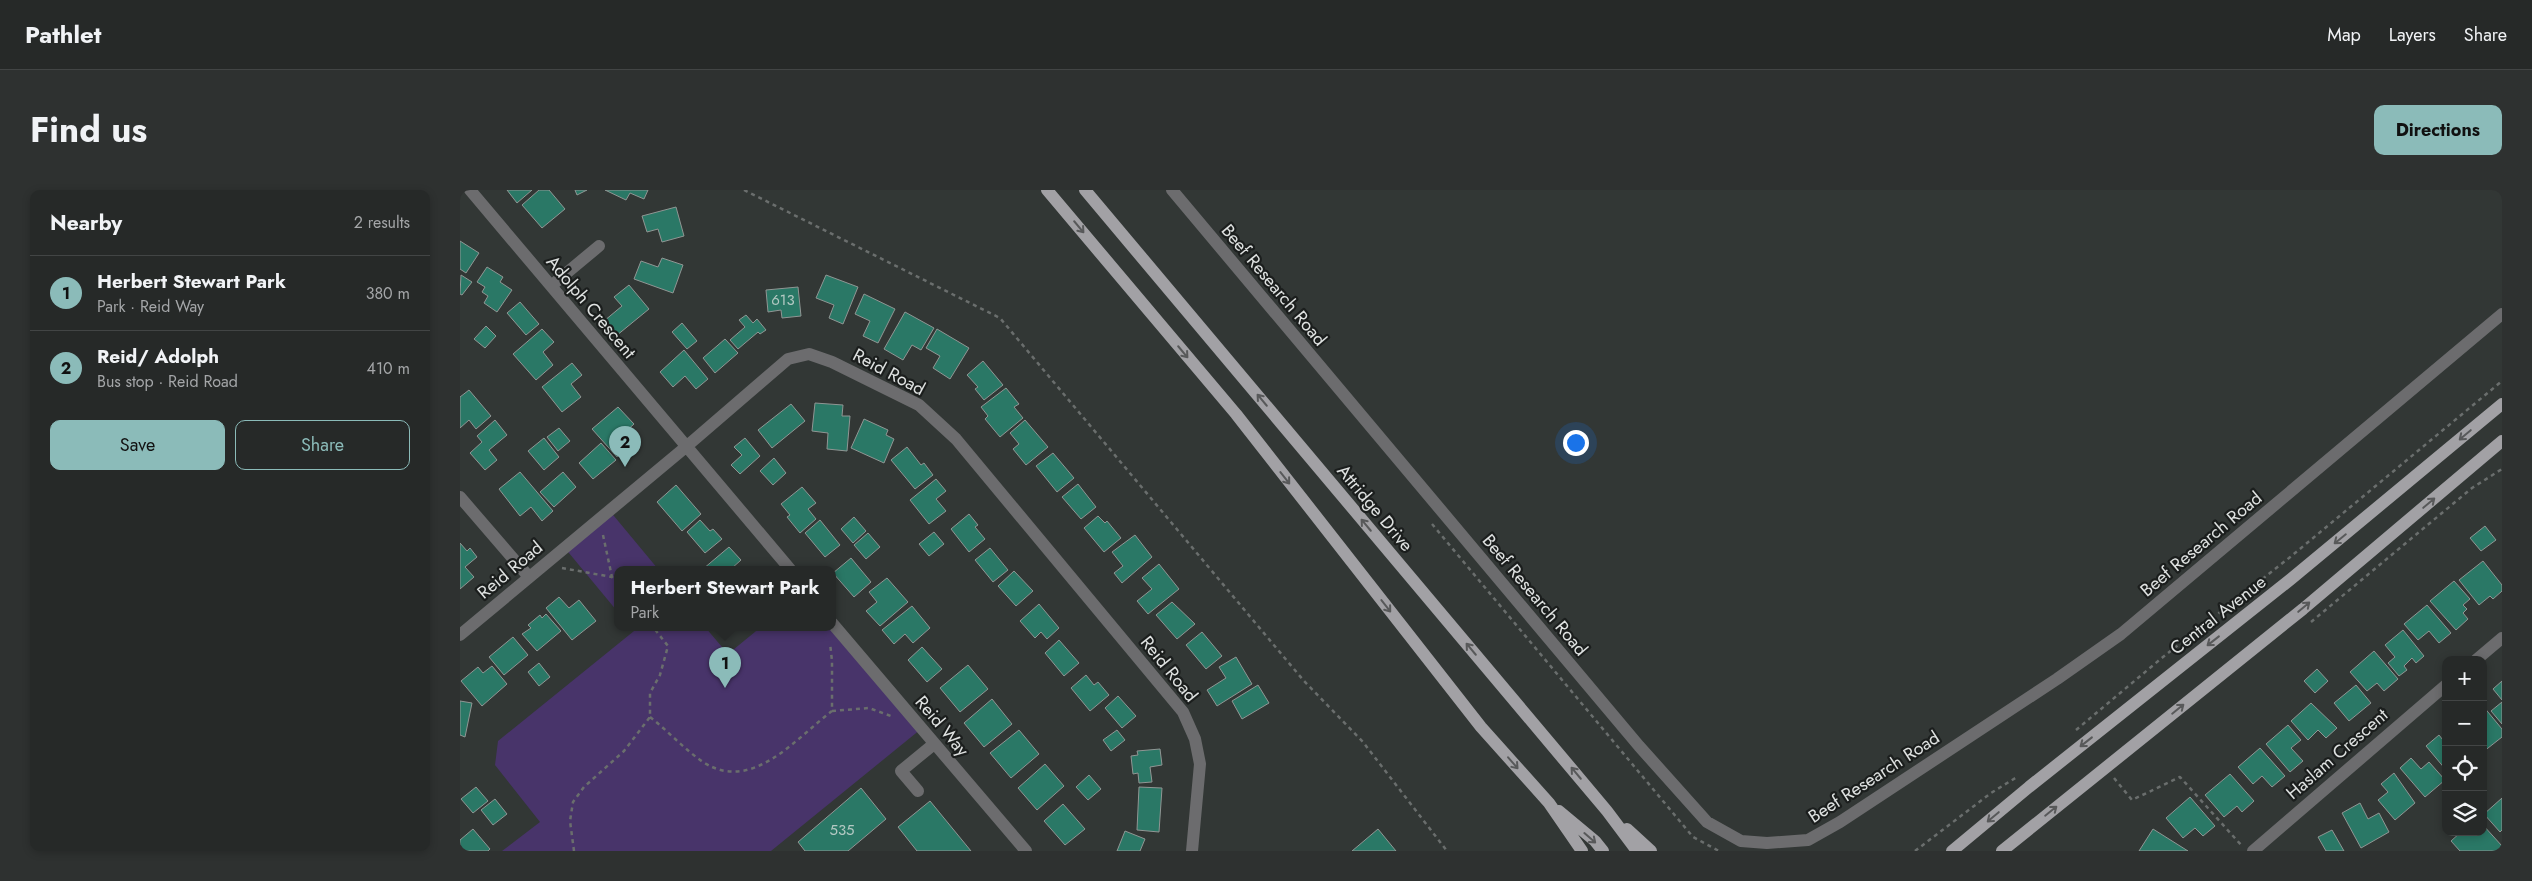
<!DOCTYPE html>
<html lang="en">
<head>
<meta charset="utf-8">
<style>
  body { margin:0; font-family:Jost,sans-serif; background:#2e3130; color:#f1f3f6 }
  .controls { position:absolute; right:15px; bottom:15px; display:grid; overflow:hidden; border-radius:10px; box-shadow:0 2px 8px #0003 }
  .controls button { width:45px; height:45px; display:grid; place-items:center; padding:0; border:0; border-bottom:1px solid #424545; background:#262928; color:#f1f3f6; font:25px sans-serif }
  .you { position:absolute; left:1115px; top:252px; width:18px; height:18px; margin:-12px; border:4px solid #fff; border-radius:50%; background:#1a73e8; box-shadow:0 0 0 8px #1a73e833 }
  .badge { display:grid; place-items:center; width:32px; height:32px; border-radius:50%; background:#8bbbb9; color:#111; font-size:16px; font-weight:700 }
  .pin { position:absolute; translate:-50% -41px; filter:drop-shadow(0 1px 2px #0008) }
  .pin::after { content:''; position:absolute; top:26px; width:18px; height:15px; background:inherit; clip-path:polygon(0 0,100% 0,50% 100%) }
  .popup { position:absolute; left:154px; top:376px; width:222px; height:65px; box-sizing:border-box; display:grid; place-content:center; border-radius:10px; background:#262928; filter:drop-shadow(0 1px 4px #0005); font-size:16px; white-space:nowrap; color:#a4a6a8 }
  .popup b { font-size:19px; color:#f1f3f6 }
  .popup::after { content:''; position:absolute; left:50%; top:100%; margin-left:-10px; border:10px solid transparent; border-top-color:#262928 }
  .list { margin:0; padding:0; list-style:none }
  h2 { display:flex; justify-content:space-between; align-items:center; height:65px; margin:0; padding:0 20px; font-size:21px }
  h2 small { font-size:16px; font-weight:400; color:#a4a6a8 }
  .list li { display:grid; grid-template-columns:32px 1fr auto; gap:15px; align-items:center; box-sizing:border-box; height:75px; padding:0 20px; border-top:1px solid #424545 }
  .list b { display:block; font-size:19px; white-space:nowrap }
  .list p { margin:0; font-size:16px; white-space:nowrap; color:#a4a6a8 }
  .list em { font-size:16px; font-style:normal; color:#a4a6a8 }
  .actions { display:flex; gap:10px; padding:15px 20px }
  .actions a { flex:1; padding:11px 0; border:1px solid #8bbbb9; border-radius:10px; text-align:center; font-size:18px; color:#8bbbb9 }
  .actions .main { background:#8bbbb9; color:#111 }
  .icon { flex:none; width:28px; height:28px; fill:none; stroke:currentColor; stroke-width:2; stroke-linecap:round; stroke-linejoin:round }
  .map { position:relative; flex:none; width:2042px; height:661px; overflow:hidden; border-radius:10px }
  header { display:flex; align-items:center; gap:30px; box-sizing:border-box; height:70px; padding:0 25px; background:#262928; border-bottom:1px solid #424545 }
  header strong { font-size:24px }
  nav { display:flex; gap:28px; margin-inline-start:auto; font-size:18px }
  .intro { display:flex; align-items:center; justify-content:space-between; box-sizing:border-box; height:120px; padding:0 30px }
  h1 { margin:0; font-size:35px }
  .button { padding:12px 22px; border-radius:10px; background:#8bbbb9; color:#111; font-size:18px; font-weight:700 }
  main { display:flex; gap:30px; padding:0 30px }
  aside { flex:1; background:#262928; border-radius:10px; box-shadow:0 2px 8px #0003 }
  .map>svg:first-child { display:block }
  .green { fill:#48346a }
  .building { fill:#2a7866; stroke:#909694 }
  .lines { fill:none; stroke-linecap:round; stroke-linejoin:round }
  .path { stroke:#6a6e6d; stroke-width:2.5; stroke-dasharray:4 4; stroke-linecap:butt }
  .minor { stroke:#6c6c6e; stroke-width:12 }
  .major { stroke:#a2a1a5; stroke-width:12 }
  .oneway { stroke:#58595a }
  .labels { text-anchor:middle; stroke-width:4.5; stroke-linejoin:round; paint-order:stroke }
  .number-label { font-size:15px; fill:#b2c8c2 }
  .street-label { font-size:18px; fill:#dfe2e1; stroke:#1b1e1d }
</style>
</head>
<body>
<header>
<strong>Pathlet</strong>
<nav><a>Map</a><a>Layers</a><a>Share</a></nav>
</header>
<div class="intro"><h1>Find us</h1><a class="button">Directions</a></div>
<main>
<aside>
<h2>Nearby<small>2 results</small></h2>
<ul class="list">
<li><span class="badge">1</span><div><b>Herbert Stewart Park</b><p>Park · Reid Way</p></div><em>380 m</em></li>
<li><span class="badge">2</span><div><b>Reid/ Adolph</b><p>Bus stop · Reid Road</p></div><em>410 m</em></li>
</ul>
<div class="actions"><a class="main">Save</a><a>Share</a></div>
</aside>
<div class="map">
<svg width="2042" height="661" viewBox="0 0 2042 661">
  <rect width="100%" height="100%" fill="#323735"/>
  <path class="green" d="M149 320 198 379H158L157 421 104 357Z
    M171 437H245L268 464 301 437H372L461 539 311 661H42L80 632 35 575 38 551 174 441Z"/>
  <path class="building" d="M47 0H72L57 13Z
    M79 0H89L105 19 82 38 62 15Z
    M115 0H127L117 5Z
    M145 0H188L184 9 170 3 166 10Z
    M216 17 224 46 202 52 198 39 187 42 182 26Z
    M0 51 19 63 6 83 0 79Z
    M202 68 223 75 213 103 174 89 181 71 198 77Z
    M27 77 43 87 40 92 52 100 37 122 24 113 28 106 22 102 25 97 17 92Z
    M1 85 12 92 2 105 0 104Z
    M366 85 398 97 383 134 369 128 374 115 356 108Z
    M169 95 189 119 156 146 144 131 162 116 154 107Z
    M338 97 341 126 322 128 321 120 308 122 306 100Z
    M404 104 435 119 418 153 403 146 410 131 395 124Z
    M60 112 79 134 66 145 47 123Z
    M445 122 474 138 461 160 452 155 443 170 424 159Z
    M286 125 293 133 297 129 306 140 300 144 298 142 278 159 270 150 285 137 279 130Z
    M222 133 237 151 227 159 212 142Z
    M26 136 36 146 25 158 14 149Z
    M82 139 94 152 83 162 93 175 76 190 53 164Z
    M477 139 509 158 490 189 473 178 480 166 466 158Z
    M265 149 278 163 255 183 243 168Z
    M224 160 248 189 236 199 225 186 213 197 200 182Z
    M523 171 543 195 524 210 515 199 518 197 507 185Z
    M112 173 122 185 111 194 121 207 102 222 82 197Z
    M546 198 559 214 554 217 563 228 540 247 525 229 528 226 521 217Z
    M9 200 31 226 16 239 9 230 0 238V207Z
    M355 213 383 215 382 226H390L387 261 367 259 368 243 352 241Z
    M331 214 345 231 312 258 298 240Z
    M158 217 174 234 164 243 168 246 165 249 170 255 157 267 132 239Z
    M404 229 428 240 426 245 434 249 424 273 391 258Z
    M35 230 47 245 29 260 37 270 25 280 10 263 22 252 17 246Z
    M565 230 588 257 566 275 553 259 559 254 550 243Z
    M99 238 110 251 98 261 87 247Z
    M84 248 99 267 84 280 68 261Z
    M285 248 300 266 280 284 271 275 282 265 274 257Z
    M141 253 156 270 133 289 119 273Z
    M447 257 461 275 464 273 473 285 455 299 431 270Z
    M593 263 614 288 597 302 576 276Z
    M314 268 326 283 313 295 300 281Z
    M60 282 93 321 82 331 71 317 60 326 39 299Z
    M103 282 116 297 94 317 80 302Z
    M476 289 486 301 476 309 486 321 469 334 450 310Z
    M618 294 636 317 621 329 602 307Z
    M216 295 241 324 222 341 197 312Z
    M342 297 356 313 348 319 356 329 340 343 327 327 330 325 321 314Z
    M509 324 518 335 515 337 525 349 509 362 491 339Z
    M638 326 645 333 647 331 661 348 644 362 624 338Z
    M394 327 406 341 393 353 381 339Z
    M240 330 250 341 253 339 262 349 245 363 227 342Z
    M360 330 380 355 365 367 345 343Z
    M2025 336 2036 350 2021 361 2010 348Z
    M474 342 484 354 469 366 459 354Z
    M408 343 420 357 406 369 394 355Z
    M675 345 692 367 662 393 654 383 663 376 652 362Z
    M0 353 7 361 10 358 17 367 5 377 14 387 0 399Z
    M269 357 281 370 271 379H243Z
    M530 358 548 380 533 392 515 370Z
    M391 368 411 392 394 407 373 383Z
    M2023 371 2042 395V401L2033 409 2030 406 2019 415 1999 390Z
    M699 374 719 399 688 424 677 411 692 399 682 388Z
    M554 381 573 401 556 416 538 396Z
    M427 388 448 412 420 436 406 421 417 412 409 402Z
    M1994 391 2010 409 2003 415 2007 419 2003 423 2008 429 1996 440 1970 411Z
    M99 407 109 418 119 410 136 431 112 450 86 418Z
    M712 412 735 434 717 449 696 425Z
    M579 414 599 438 587 449 581 442 575 448 560 431Z
    M1967 415 1991 443 1979 453 1969 441 1958 450 1944 434Z
    M452 416 470 438 453 453 445 444 434 454 422 440Z
    M86 424 101 441 77 461 62 444 71 438 68 435 80 425 82 428Z
    M1943 440 1964 466 1956 473 1952 468 1944 476 1947 480 1939 486 1928 473 1935 467 1925 455Z
    M742 442 762 466 746 479 726 455Z
    M53 447 68 465 44 485 29 467Z
    M599 450 619 473 604 486 585 463Z
    M462 457 482 479 467 492 448 470Z
    M1914 461 1938 489 1924 501 1917 493 1907 501 1890 482Z
    M776 467 792 494 757 516 747 500 766 488 759 477Z
    M79 473 90 487 79 496 68 482Z
    M508 475 528 499 500 522 480 498Z
    M32 476 47 494 22 516 1 491 18 477 23 483Z
    M1857 479 1868 491 1855 503 1844 491Z
    M626 485 634 495 638 492 649 505 630 521 611 498Z
    M2042 491V510L2033 499Z
    M798 495 809 513 782 529 772 511Z
    M1896 495 1911 513 1889 531 1874 513Z
    M658 506 676 526 662 538 645 518Z
    M532 509 552 534 524 557 504 533Z
    M0 511 12 513 5 547 0 545Z
    M2042 512V534L2031 521Z
    M1851 513 1877 538 1866 548 1858 540 1848 550 1831 531Z
    M2023 516 2042 539V547L2023 562Z
    M1828 535 1841 550 1831 558 1843 571 1830 582 1806 554Z
    M559 540 579 564 551 588 530 563Z
    M657 540 665 550 651 561 643 550Z
    M1979 545 1986 554V580L1966 556Z
    M1800 558 1825 586 1812 597 1802 586 1793 594 1778 577Z
    M700 559 702 575 690 577 692 592 679 593 678 583 673 584 671 566 678 565 677 561Z
    M1951 568 1961 579 1969 572 1985 590 1965 607 1940 578Z
    M585 574 604 596 577 620 558 598Z
    M1934 583 1955 613 1935 630 1918 610 1928 602 1921 594Z
    M1770 584 1794 611 1782 622 1777 616 1764 627 1745 605Z
    M629 585 641 599 628 610 616 597Z
    M16 597 28 611 13 623 1 609Z
    M679 597 702 598 699 642 677 640Z
    M401 598 426 629 388 661H345L338 652Z
    M1730 607 1755 636 1743 646 1735 638 1723 648 1706 628Z
    M2042 608V640L2040 642 2024 624Z
    M35 609 47 624 33 635 21 620Z
    M470 611 511 661H457L438 637Z
    M1900 613 1908 629 1919 623 1929 642 1901 658 1882 623Z
    M603 614 625 639 605 655 584 631Z
    M2023 635 2042 656V661H2000L1991 651 2001 642H2023Z
    M13 639 30 659 28 661H0V650Z
    M918 639 936 661H892Z
    M1693 639 1728 661H1679Z
    M1872 640 1884 661H1866L1858 647Z
    M665 641 685 649 680 661H657Z"/>
  <g class="lines">
    <path class="path" d="M284 0 540 128 844 491 903 552 987 661
      M972 334 1233 647 1259 661
      M143 345 152 387
      M102 378 152 387 158 394
      M1851 432 2012 298 2042 279
      M372 521 409 518 431 526
      M190 527C208 541 224 559 243 572 292 604 336 548 372 521V471L370 453
      M1616 540 1703 467 1829 368 2042 191
      M1654 588 1672 610 1720 587 1782 656
      M114 661 110 631 113 612 124 597 164 561 190 527V503L200 485 208 456 193 437
      M1455 661 1531 603 1557 587"/>
    <path class="minor" d="M10 0 330 379
      M712 0 1179 556 1247 632 1281 651 1307 653 1348 650 1380 632 1597 489 1661 444 2042 124
      M91 96 139 56
      M0 307 69 387
      M372 433 566 661
      M0 445 227 256 328 169 349 164 372 172 459 215 496 249 723 522 735 549 740 574 732 661
      M2016 470 2042 448
      M458 601 441 581 474 554
      M1793 661 1986 495"/>
    <path class="major" d="M587 0 776 224 1021 537 1089 613 1122 661
      M625 0 1147 621 1177 661
      M1099 621 1135 651 1143 661
      M1167 639 1191 661
      M1492 661 1569 597 1831 389 2042 214
      M1542 661 1843 419 2042 251"/>
  </g>
  <defs><path id="oneway-shaft" d="M-6 0H5M1.5-3L5.5 0L1.5 3" fill="none" stroke-width="1.6" stroke-linecap="round" stroke-linejoin="round" transform="scale(1.25)"/></defs>
  <g class="oneway">
    <use href="#oneway-shaft" transform="translate(619 37) rotate(50)"/>
    <use href="#oneway-shaft" transform="translate(723 162) rotate(50)"/>
    <use href="#oneway-shaft" transform="translate(802 210) rotate(-130)"/>
    <use href="#oneway-shaft" transform="translate(2005 245) rotate(140)"/>
    <use href="#oneway-shaft" transform="translate(825 288) rotate(52)"/>
    <use href="#oneway-shaft" transform="translate(1969 313) rotate(-40)"/>
    <use href="#oneway-shaft" transform="translate(906 335) rotate(-130)"/>
    <use href="#oneway-shaft" transform="translate(1880 349) rotate(141)"/>
    <use href="#oneway-shaft" transform="translate(926 416) rotate(52)"/>
    <use href="#oneway-shaft" transform="translate(1844 417) rotate(-40)"/>
    <use href="#oneway-shaft" transform="translate(1753 451) rotate(142)"/>
    <use href="#oneway-shaft" transform="translate(1011 459) rotate(-130)"/>
    <use href="#oneway-shaft" transform="translate(1718 519) rotate(-39)"/>
    <use href="#oneway-shaft" transform="translate(1626 552) rotate(142)"/>
    <use href="#oneway-shaft" transform="translate(1053 573) rotate(49)"/>
    <use href="#oneway-shaft" transform="translate(1116 583) rotate(-130)"/>
    <use href="#oneway-shaft" transform="translate(1591 621) rotate(-39)"/>
    <use href="#oneway-shaft" transform="translate(1533 627) rotate(140)"/>
    <use href="#oneway-shaft" transform="translate(1130 648) rotate(41)"/>
  </g>
  <g class="labels">
    <g class="number-label">
      <text x="323" y="115">613</text>
      <text x="382" y="645">535</text>
    </g>
    <g class="street-label">
      <text transform="translate(814 95) rotate(50)" y="6">Beef Research Road</text>
      <text transform="translate(131 117) rotate(50)" y="6">Adolph Crescent</text>
      <text transform="translate(429 182) rotate(28)" y="6">Reid Road</text>
      <text transform="translate(915 318) rotate(50)" y="6">Attridge Drive</text>
      <text transform="translate(1741 354) rotate(-40)" y="6">Beef Research Road</text>
      <text transform="translate(50 380) rotate(-40)" y="6">Reid Road</text>
      <text transform="translate(1075 405) rotate(50)" y="6">Beef Research Road</text>
      <text transform="translate(1758 425) rotate(-38)" y="6">Central Avenue</text>
      <text transform="translate(709 479) rotate(51)" y="6">Reid Road</text>
      <text transform="translate(482 536) rotate(50)" y="6">Reid Way</text>
      <text transform="translate(1877 564) rotate(-41)" y="6">Haslam Crescent</text>
      <text transform="translate(1414 587) rotate(-33)" y="6">Beef Research Road</text>
    </g>
  </g>
</svg>
<div class="controls">
<button>+</button>
<button>−</button>
<button><svg class="icon" aria-label="locate" viewBox="0 0 24 24"><circle cx="12" cy="12" r="6"/><path d="M12 2v4M12 18v4M2 12h4M18 12h4"/></svg></button>
<button><svg class="icon" aria-label="layers" viewBox="0 0 24 24"><path d="M12 4l9 5-9 5-9-5zM3 14l9 5 9-5"/></svg></button>
</div>
<div class="you"></div>
<div class="pin badge" style="left:265px;top:498px">1</div>
<div class="popup"><b>Herbert Stewart Park</b>Park</div>
<div class="pin badge" style="left:165px;top:277px">2</div>
</div>
</main>
</body>
</html>
